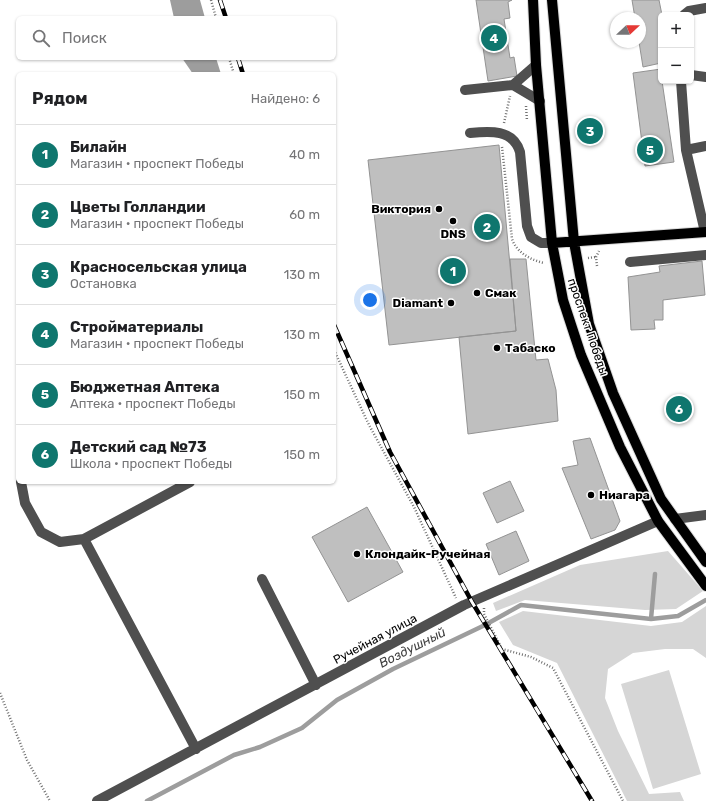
<!DOCTYPE html>
<html lang="ru">
<head>
<meta charset="utf-8">
<style>
  body { margin:0; font-family:Rubik,sans-serif; background:#f2f2f2; color:#202124 }
  .controls { position:absolute; right:12px; top:12px; display:grid; overflow:hidden; border-radius:6px; box-shadow:0 1px 3px #0004 }
  .controls button { width:36px; height:36px; display:grid; place-items:center; padding:0; border:0; border-bottom:1px solid #e0e0e0; background:#fff; color:#202124; font:20px sans-serif }
  .compass { position:absolute; left:610px; top:12px; width:36px; height:36px; border-radius:50%; background:#fff; box-shadow:0 1px 3px #0004; rotate:68deg }
  .you { position:absolute; left:370px; top:300px; width:14px; height:14px; margin:-10px; border:3px solid #fff; border-radius:50%; background:#1a73e8; box-shadow:0 0 0 6px #1a73e833 }
  .badge { display:grid; place-items:center; width:26px; height:26px; border-radius:50%; background:#0f766e; color:#fff; font-size:13px; font-weight:700 }
  .pin { position:absolute; translate:-50% -50%; border:2px solid #fff; box-shadow:0 1px 4px #0006 }
  .list { margin:0; padding:0; list-style:none }
  h2 { display:flex; justify-content:space-between; align-items:center; height:52px; margin:0; padding:0 16px; font-size:17px }
  h2 small { font-size:13px; font-weight:400; color:#757577 }
  .list li { display:grid; grid-template-columns:26px 1fr auto; gap:12px; align-items:center; box-sizing:border-box; height:60px; padding:0 16px; border-top:1px solid #e0e0e0 }
  .list b { display:block; font-size:15px; white-space:nowrap }
  .list p { margin:0; font-size:13px; white-space:nowrap; color:#757577 }
  .list em { font-size:13px; font-style:normal; color:#757577 }
  .icon { flex:none; width:22px; height:22px; fill:none; stroke:currentColor; stroke-width:2; stroke-linecap:round; stroke-linejoin:round }
  .map { position:relative; flex:none; width:706px; height:801px; overflow:hidden }
  .search { position:absolute; background:#fff; box-shadow:0 1px 3px #0004; left:16px; top:16px; width:320px; height:44px; display:flex; align-items:center; gap:10px; box-sizing:border-box; padding:0 14px; border-radius:6px; color:#757577; font-size:15px }
  .panel { position:absolute; background:#fff; box-shadow:0 1px 3px #0004; left:16px; top:72px; width:320px; height:412px; border-radius:6px }
  .map>svg:first-child { display:block }
  .green { fill:#d6d6d6 }
  .water { fill:#9d9d9d }
  .lines { fill:none; stroke-linecap:round; stroke-linejoin:round }
  .stream { stroke:#9d9d9d; stroke-width:4.5 }
  .building { fill:#bfbfbf; stroke:#939393 }
  .major-casing { stroke:#dbdbdb; stroke-width:12 }
  .path { stroke:#717171; stroke-width:2.5; stroke-dasharray:1 2; stroke-linecap:butt }
  .minor { stroke:#4f4f4f; stroke-width:10 }
  .major { stroke:#000; stroke-width:10 }
  .rail-casing { stroke:#000; stroke-width:4.5 }
  .rail { stroke:#fff; stroke-width:3; stroke-dasharray:9; stroke-linecap:butt }
  .poi-dot { fill:#000; stroke:#fff; stroke-width:1.5 }
  .labels { text-anchor:middle; stroke-width:3; stroke-linejoin:round; paint-order:stroke }
  .poi-label { font-size:12px; font-weight:bold; fill:#000; stroke:#fff; text-anchor:start }
  .street-label { font-size:12px; fill:#000; stroke:#fff }
  .water-label { font-size:13px; font-style:italic; fill:#3e3e3e; stroke:#fff }
</style>
</head>
<body>
<div class="map">
<svg width="706" height="801" viewBox="0 0 706 801">
  <rect width="100%" height="100%" fill="#fff"/>
  <path class="green" d="M668 551 703 591 676 609 645 610 525 600 496 611 493 603 580 565Z
    M706 606V658L693 649H665L633 653 608 669 605 698 618 731 649 794 680 792 684 801H627L557 663 513 645 499 622 523 611 651 626 682 622Z
    M669 670 701 774 653 789 621 684Z"/>
  <path class="water" d="M170 0H200L205 18H174Z
    M182 58H216L221 74H193Z"/>
  <g class="lines">
    <path class="stream" d="M651 619 655 574
      M147 801 234 755 260 747 302 728 337 700 393 669 485 625 521 605 651 619 678 616 706 600"/>
  </g>
  <path class="building" d="M476 0H512L508 2 510 18 504 19 510 58 514 57 517 76 488 81Z
    M632 0H659L662 15 661 63 643 67 639 42 640 18H635Z
    M661 69V81H662L674 162 645 166 633 73Z
    M499 145 516 331 389 345 368 160Z
    M510 259H526L536 360 548 359 556 390 558 421 468 434 459 337 516 331Z
    M702 261 705 295 663 300V320H654L655 329 631 330 628 277 660 272 659 266Z
    M590 438 620 521 615 530 591 539 562 468 578 465 573 441Z
    M510 481 524 511 497 523 483 493Z
    M367 507 403 572 348 602 312 537Z
    M516 531 529 561 499 575 486 544Z"/>
  <g class="lines">
    <defs>
      <path id="major" d="M533 0 536 65 552 243 563 300 581 355 620 447 658 521 706 586
        M552 0 574 242 589 324 613 393 661 499 706 562
        M552 243 706 232"/>
    </defs>
    <use href="#major" class="major-casing"/>
    <path class="path" d="M211 0 216 18
      M229 58 234 74
      M526 106 527 121
      M504 123 510 96
      M502 147 512 239C517 253 531 260 544 263
      M588 258 596 257
      M597 266 596 257 599 251
      M334 350 369 425 414 507 456 598
      M484 608V614L502 649 531 657 553 668 623 801
      M0 693 27 760 50 801"/>
    <path class="minor" d="M684 15 689 11 706 8
      M691 75 706 77
      M681 81 686 150 705 232
      M513 85 540 101
      M465 90 513 85 536 65
      M470 133C490 131 513 129 520 152L527 226 531 237 541 243H552
      M686 150 706 146
      M630 262 706 255
      M21 482 25 503 41 532 60 542 84 539 190 482
      M675 519 706 515
      M84 539 196 749
      M262 579 316 685
      M97 801 464 605 658 521"/>
    <use href="#major" class="major"/>
    <defs>
      <path id="rail" d="M220 0 226 18
        M238 58 243 74
        M334 325 390 452 472 602 592 801"/>
    </defs>
    <use href="#rail" class="rail-casing"/>
    <use href="#rail" class="rail"/>
  </g>
  <g class="poi-dot">
    <circle cx="439" cy="209" r="4"/>
    <circle cx="453" cy="221" r="4"/>
    <circle cx="477" cy="293" r="4"/>
    <circle cx="451" cy="303" r="4"/>
    <circle cx="497" cy="348" r="4"/>
    <circle cx="591" cy="495" r="4"/>
    <circle cx="357" cy="554" r="4"/>
  </g>
  <g class="labels">
    <g class="poi-label">
      <text x="431" y="213" text-anchor="end">Виктория</text>
      <text x="453" y="238" text-anchor="middle">DNS</text>
      <text x="485" y="297">Смак</text>
      <text x="443" y="307" text-anchor="end">Diamant</text>
      <text x="505" y="352">Табаско</text>
      <text x="599" y="499">Ниагара</text>
      <text x="365" y="558">Клондайк-Ручейная</text>
    </g>
    <g class="street-label">
      <text transform="translate(588 327) rotate(71)" y="4">проспект Победы</text>
      <text transform="translate(375 639) rotate(-28)" y="4">Ручейная улица</text>
    </g>
    <g class="water-label">
      <text transform="translate(412 647) rotate(-27)" y="5">Воздушный</text>
    </g>
  </g>
</svg>
<div class="controls">
<button>+</button>
<button>−</button>
</div>
<svg class="compass" viewBox="-18 -18 36 36"><path d="M0-13l5 13h-10z" fill="#e53935"/><path d="M0 13l5-13h-10z" fill="#757577"/></svg>
<div class="you"></div>
<div class="pin badge" style="left:453px;top:271px">1</div>
<div class="pin badge" style="left:487px;top:227px">2</div>
<div class="pin badge" style="left:590px;top:131px">3</div>
<div class="pin badge" style="left:494px;top:38px">4</div>
<div class="pin badge" style="left:650px;top:150px">5</div>
<div class="pin badge" style="left:679px;top:409px">6</div>
<div class="search"><svg class="icon" aria-label="search" viewBox="0 0 24 24"><circle cx="10" cy="10" r="6"/><path d="M15 15l6 6"/></svg>Поиск</div>
<section class="panel">
<h2>Рядом<small>Найдено: 6</small></h2>
<ul class="list">
<li><span class="badge">1</span><div><b>Билайн</b><p>Магазин · проспект Победы</p></div><em>40 m</em></li>
<li><span class="badge">2</span><div><b>Цветы Голландии</b><p>Магазин · проспект Победы</p></div><em>60 m</em></li>
<li><span class="badge">3</span><div><b>Красносельская улица</b><p>Остановка</p></div><em>130 m</em></li>
<li><span class="badge">4</span><div><b>Стройматериалы</b><p>Магазин · проспект Победы</p></div><em>130 m</em></li>
<li><span class="badge">5</span><div><b>Бюджетная Аптека</b><p>Аптека · проспект Победы</p></div><em>150 m</em></li>
<li><span class="badge">6</span><div><b>Детский сад №73</b><p>Школа · проспект Победы</p></div><em>150 m</em></li>
</ul>
</section>
</div>
</body>
</html>
